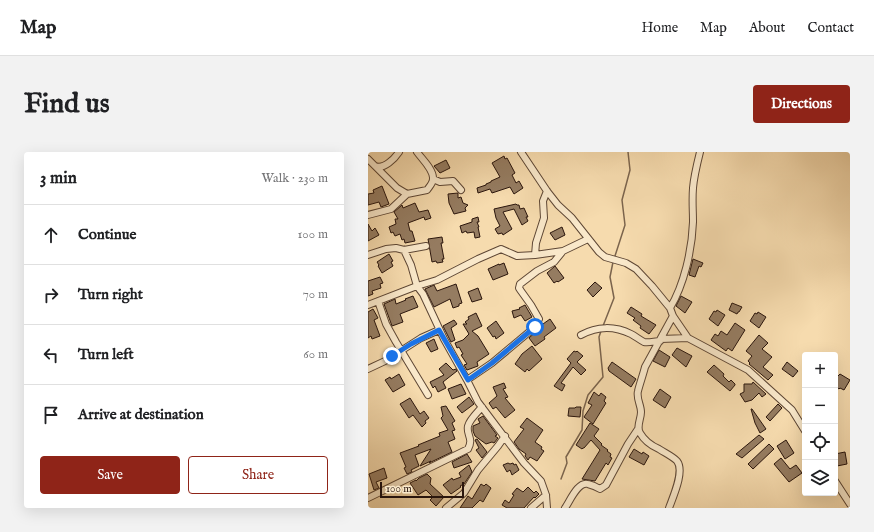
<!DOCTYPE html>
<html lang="en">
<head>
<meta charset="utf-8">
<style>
  body { margin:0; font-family:"IM FELL English",serif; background:#f2f2f2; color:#202124 }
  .controls { position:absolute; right:12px; bottom:12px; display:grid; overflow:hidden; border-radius:4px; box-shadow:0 4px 16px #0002 }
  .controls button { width:36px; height:36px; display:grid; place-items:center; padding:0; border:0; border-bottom:1px solid #e0e0e0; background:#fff; color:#202124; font:20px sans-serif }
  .scale { position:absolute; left:12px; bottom:10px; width:84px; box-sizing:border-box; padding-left:4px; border:2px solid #2b160d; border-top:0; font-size:11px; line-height:14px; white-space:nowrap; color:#2b160d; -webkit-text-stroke:3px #f9e8ca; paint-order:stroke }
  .stop { position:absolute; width:12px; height:12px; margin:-9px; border:3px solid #1a73e8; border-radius:50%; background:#fff }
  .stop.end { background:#1a73e8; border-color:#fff; box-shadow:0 1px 4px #0008 }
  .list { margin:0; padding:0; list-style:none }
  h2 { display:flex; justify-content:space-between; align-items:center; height:52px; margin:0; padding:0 16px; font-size:17px }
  h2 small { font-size:13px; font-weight:400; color:#757577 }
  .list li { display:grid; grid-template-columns:26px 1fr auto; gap:12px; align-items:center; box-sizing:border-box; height:60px; padding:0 16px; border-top:1px solid #e0e0e0 }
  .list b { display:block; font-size:15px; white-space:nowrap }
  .list em { font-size:13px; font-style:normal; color:#757577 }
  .actions { display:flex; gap:8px; padding:12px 16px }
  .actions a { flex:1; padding:9px 0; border:1px solid #8f2418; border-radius:4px; text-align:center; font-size:14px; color:#8f2418 }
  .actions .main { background:#8f2418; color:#fff }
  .icon { flex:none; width:22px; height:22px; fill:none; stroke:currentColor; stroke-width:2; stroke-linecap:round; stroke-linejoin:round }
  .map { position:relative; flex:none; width:482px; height:356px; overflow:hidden; border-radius:4px }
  header { display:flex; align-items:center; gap:24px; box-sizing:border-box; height:56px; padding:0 20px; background:#fff; border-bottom:1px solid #e0e0e0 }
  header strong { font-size:19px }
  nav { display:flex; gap:22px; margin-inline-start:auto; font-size:14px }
  .intro { display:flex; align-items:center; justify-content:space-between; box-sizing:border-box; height:96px; padding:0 24px }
  h1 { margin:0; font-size:28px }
  .button { padding:10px 18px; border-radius:4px; background:#8f2418; color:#fff; font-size:14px; font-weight:700 }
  main { display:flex; gap:24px; padding:0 24px }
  aside { flex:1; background:#fff; border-radius:4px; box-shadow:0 4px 16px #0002 }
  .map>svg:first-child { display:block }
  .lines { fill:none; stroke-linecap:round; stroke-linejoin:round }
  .stream { stroke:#7b644d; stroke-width:1.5 }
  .building { fill:#957c61; stroke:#2b160d }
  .street-casing { stroke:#5e4735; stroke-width:8 }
  .street { stroke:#f9e8ca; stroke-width:6 }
  .route { stroke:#1a73e8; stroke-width:5 }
</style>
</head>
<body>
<header>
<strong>Map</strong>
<nav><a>Home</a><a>Map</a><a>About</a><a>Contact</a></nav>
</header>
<div class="intro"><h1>Find us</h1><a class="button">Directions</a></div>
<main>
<aside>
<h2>3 min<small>Walk · 230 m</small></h2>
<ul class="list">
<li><svg class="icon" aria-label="ahead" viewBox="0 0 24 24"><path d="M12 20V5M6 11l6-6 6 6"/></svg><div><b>Continue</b></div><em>100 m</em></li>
<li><svg class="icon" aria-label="right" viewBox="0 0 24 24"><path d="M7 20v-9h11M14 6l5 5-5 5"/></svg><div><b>Turn right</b></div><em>70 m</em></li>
<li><svg class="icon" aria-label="left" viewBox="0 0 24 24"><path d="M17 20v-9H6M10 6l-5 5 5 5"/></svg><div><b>Turn left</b></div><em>60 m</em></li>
<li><svg class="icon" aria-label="arrive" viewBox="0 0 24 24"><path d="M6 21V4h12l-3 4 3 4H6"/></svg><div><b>Arrive at destination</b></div></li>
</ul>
<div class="actions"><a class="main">Save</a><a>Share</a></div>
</aside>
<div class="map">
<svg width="482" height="356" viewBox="0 0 482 356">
  <rect width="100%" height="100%" fill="#f6dbae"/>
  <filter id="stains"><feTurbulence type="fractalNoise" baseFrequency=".005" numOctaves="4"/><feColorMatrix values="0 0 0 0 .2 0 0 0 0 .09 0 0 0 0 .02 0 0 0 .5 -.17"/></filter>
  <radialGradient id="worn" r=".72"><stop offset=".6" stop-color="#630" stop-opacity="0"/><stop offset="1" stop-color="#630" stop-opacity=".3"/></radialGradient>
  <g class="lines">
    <path class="stream" d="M246 107 257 73 254 48 262 18 260 0
      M235 174 246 146 242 125 245 110
      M193 327 199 311 198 305 214 278 215 259 220 243 235 225 231 185 233 179"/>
  </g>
  <path class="building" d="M136 4 137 7 139 6 147 21 144 23 148 31 151 29 155 36 146 42 142 35 124 41 122 37 110 41 109 36 118 33V32L123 30V29L132 25 124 11Z
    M78 8 82 16 72 21 66 14Z
    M14 34 21 52 13 55 11 50 0 53V42L6 41 5 38Z
    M90 41V46L93 45 95 51 100 53 97 56 98 59 86 62 81 51 80 42Z
    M47 51 51 60 60 58 63 66 57 68 56 65 40 71 42 79H44L47 89 37 91 36 87 34 88 32 82 27 84 25 80 23 81 21 75 28 72 27 67H30L26 60 34 53 35 56Z
    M148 52 149 53H151L152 57 156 56 160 65H158L160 69 154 73 146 57 135 60 144 77 135 83 134 81 130 82 127 77 132 74 128 66 126 57Z
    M110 65 111 70H109L111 75H110L112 85 107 86 106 80 99 81 98 79 94 81 92 74 104 70V67Z
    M0 72 4 79 7 76 11 83 0 89Z
    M194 75 197 83 187 88 182 81Z
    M74 85 75 91H73L76 107H74L75 110 69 111 68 109 64 110 60 87Z
    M21 102 25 109 23 110 25 114 14 121 10 114 11 113 9 110Z
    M325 107 335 111 333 115 331 114 327 125 321 123Z
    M136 111 140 122 125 128 120 117 131 112V113Z
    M187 114 196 126 190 130 189 129 186 131 179 121Z
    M12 125 15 131 12 132 13 136 4 139 5 142 0 144V129Z
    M227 130 234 136 225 145 219 138Z
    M88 132 94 151 91 152V154L85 156 82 147 66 155 57 137 66 133 69 139Z
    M110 136 114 147 104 150 100 140Z
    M45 144 50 155 32 162 35 170 24 174 16 152 27 147 28 152 38 148 37 147Z
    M313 144 324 150 317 161 308 154Z
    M364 151 374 155 371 160H370L369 162 361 158Z
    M157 153 164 165 157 169 153 163 146 166 144 159 152 157 151 156Z
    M263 155 274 162 273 164 288 173 281 182 272 176 273 174 265 168 267 166 259 161Z
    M5 157 10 166 6 168 12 184 4 187 3 184 0 186V160Z
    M349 158 357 163 350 174 341 167 346 159 348 160Z
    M390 160 398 165 391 176 382 169 387 161 389 162Z
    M108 161 114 174 104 179 110 184 121 202 109 210 110 214 99 218 96 213 99 212 93 203 95 202 91 195 89 196 87 191 95 188 101 182 95 172H99L97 170 101 167 100 165Z
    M182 167 188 176 176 185 177 187 167 194 161 186 170 178 174 172H175Z
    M86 168 89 172 83 176 87 188 83 190 75 174Z
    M128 169 136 181 128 187 127 184 125 185 119 176Z
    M367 171 377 178 364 199 360 196 358 199 343 188 347 182 350 184 353 179 359 183Z
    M391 183 400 191 394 197 404 205 395 215 405 223 400 228 381 212 382 211 380 209 384 204 378 199Z
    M66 187 70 197 63 200 58 191Z
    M164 194 174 207 161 219 159 217 157 220 147 212 154 202Z
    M309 196 324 204 318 215 304 203Z
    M291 198 302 205 297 215 285 209Z
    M206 199 208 200 209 199 215 204 209 210 218 218 213 223 205 215 193 231 197 233 194 239 186 234 203 211 199 207Z
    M244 210 268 227 263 235 241 219 240 216Z
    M419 210 430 219 425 225 414 217Z
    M78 211 85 218 88 217 89 219 75 230 78 236 70 240 67 234 65 236 62 230 76 223 71 217Z
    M346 213 356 222 355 224 361 230 363 228 367 232V233L362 239 339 220Z
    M31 222 37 233 25 240 17 228 22 225 23 227Z
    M472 222 482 228 476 238 472 236 471 237 467 234V224L469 225Z
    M385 230 398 242 394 245 391 241 384 248 377 250 372 242 376 240V232H384Z
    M136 231 138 236 135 237 140 245 137 246 147 258 137 266 128 255 125 257 121 251 129 244 125 235Z
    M93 232 98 242 84 247 80 237Z
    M292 237 303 245 297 256 285 248Z
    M226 240 231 244 233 241 238 245 236 249 238 251 225 272 216 265 224 253 220 251Z
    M101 245 106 252 94 261 89 255Z
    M42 246 52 262 56 259 61 266 57 269 58 271 54 275 45 263 41 266 32 252Z
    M410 252 414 256 402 269 398 265Z
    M78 254 87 269 84 271 87 278 84 279 87 287 80 290 84 300 61 311 63 309 52 314 63 297 47 303 51 314 43 318 44 320 39 322 36 316 38 315 32 301 51 294 50 293 72 284 71 281 80 278 73 266 75 264 73 255Z
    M208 255H213L212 265 200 264 201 256H207Z
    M383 257H384L398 277 392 281 387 271Z
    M115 264 129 283 127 284 130 286 126 291 124 290 118 292 107 284 105 279V274L112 271 110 267Z
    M159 266 175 278 167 290 174 295 173 297 176 299 169 309 162 305 160 308 157 304 158 302 151 297 146 290 156 277 152 275Z
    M222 271 231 277 226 284 234 292 233 293 240 298 239 299 243 302 242 305 244 306 240 313 238 311 227 329 214 327 232 298 223 288 216 296H215L214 297 208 293Z
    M391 283 396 287 374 306 368 302Z
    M109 287 119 300 114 306 108 298 111 296 107 288Z
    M418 288 426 301 417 307 409 294Z
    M401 292 406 297 385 317 380 312Z
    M266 297 274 302 275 300 281 304 276 313 261 305Z
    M477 300 479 312 469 314 467 302Z
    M99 302 104 310 86 316 84 310Z
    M413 306 422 317 428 313 434 321 421 330 406 312Z
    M140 311 142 312 145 311 146 313 148 312 151 318 144 323 142 318 139 320 135 313Z
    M101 313 104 320 96 332 92 334 93 335 83 342 75 333 84 326 85 328 93 325 91 321Z
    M16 316 19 326 8 330 11 336 6 338 1 322Z
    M59 322 63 326 62 332 76 345 68 354 62 348 65 345 58 338 50 343 42 331 48 328V329L51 326Z
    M113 332 116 334 118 332 123 336 115 350 112 348 104 356H92L100 344 104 347Z
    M160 335 166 341 168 339 171 342 167 346 166 345 156 356H139L134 353 137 348 141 351 146 343 144 342 149 336 155 340Z"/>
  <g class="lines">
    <defs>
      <path id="street" d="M153 0 179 39 190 53 204 66 231 100 237 105 258 111 268 117 284 134 302 156 305 164 320 186 380 218 424 258 437 279
        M0 7C2 9 5 12 7 14 16 18 27 6 31 0
        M7 14 29 36 39 42
        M65 27 72 30 85 29 93 38
        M0 63 23 57 39 42 59 38C61 35 65 31 65 27 66 18 54 7 49 0
        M36 98 43 113 49 134 55 142 76 187 99 228 110 250 156 311 173 329 178 343 179 356
        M0 103 18 97 28 96 36 98 58 94
        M167 103 168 91 176 66 175 49 179 39
        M10 149 18 172 28 190 60 243
        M0 153 49 134 69 128 110 107 133 97 149 104 167 103 195 99 220 87
        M302 156C316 133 324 98 325 70 325 59 324 48 325 36 326 24 329 12 332 0
        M213 183C229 174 247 174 263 182 267 184 272 188 276 190 281 191 287 189 292 189
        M293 187 320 186
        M0 217 17 209 53 186 71 178
        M99 228 124 211 167 175 171 167 163 153 153 139 151 136 152 132 169 119 186 110 195 99
        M467 329 482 352
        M0 346 100 297C106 286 98 283 100 274 102 267 109 261 114 255
        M78 356 96 341 110 318 130 294 137 284
        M163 356 178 343
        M197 356C202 349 210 329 220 332 224 333 229 335 232 337L238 333 260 292 270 277
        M301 356C305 345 317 319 309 309 304 304 297 301 291 297 284 294 276 288 272 281 268 275 273 267 273 260 273 253 268 246 270 239 272 231 275 223 277 215L305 164"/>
    </defs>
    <use href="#street" class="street-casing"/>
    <use href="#street" class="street"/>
  </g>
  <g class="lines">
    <path class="route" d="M24 204 43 192 71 178 100 228 124 211 167 175"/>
  </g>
  <rect width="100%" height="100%" filter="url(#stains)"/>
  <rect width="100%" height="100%" fill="url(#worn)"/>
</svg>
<div class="controls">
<button>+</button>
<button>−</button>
<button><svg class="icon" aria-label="locate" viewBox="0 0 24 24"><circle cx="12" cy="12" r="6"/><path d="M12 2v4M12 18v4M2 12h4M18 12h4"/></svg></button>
<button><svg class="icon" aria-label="layers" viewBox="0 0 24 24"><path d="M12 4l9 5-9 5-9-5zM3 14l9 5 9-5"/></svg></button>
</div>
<div class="scale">100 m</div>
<div class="stop" style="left:167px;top:175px"></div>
<div class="stop end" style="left:24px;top:204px"></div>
</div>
</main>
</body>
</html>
